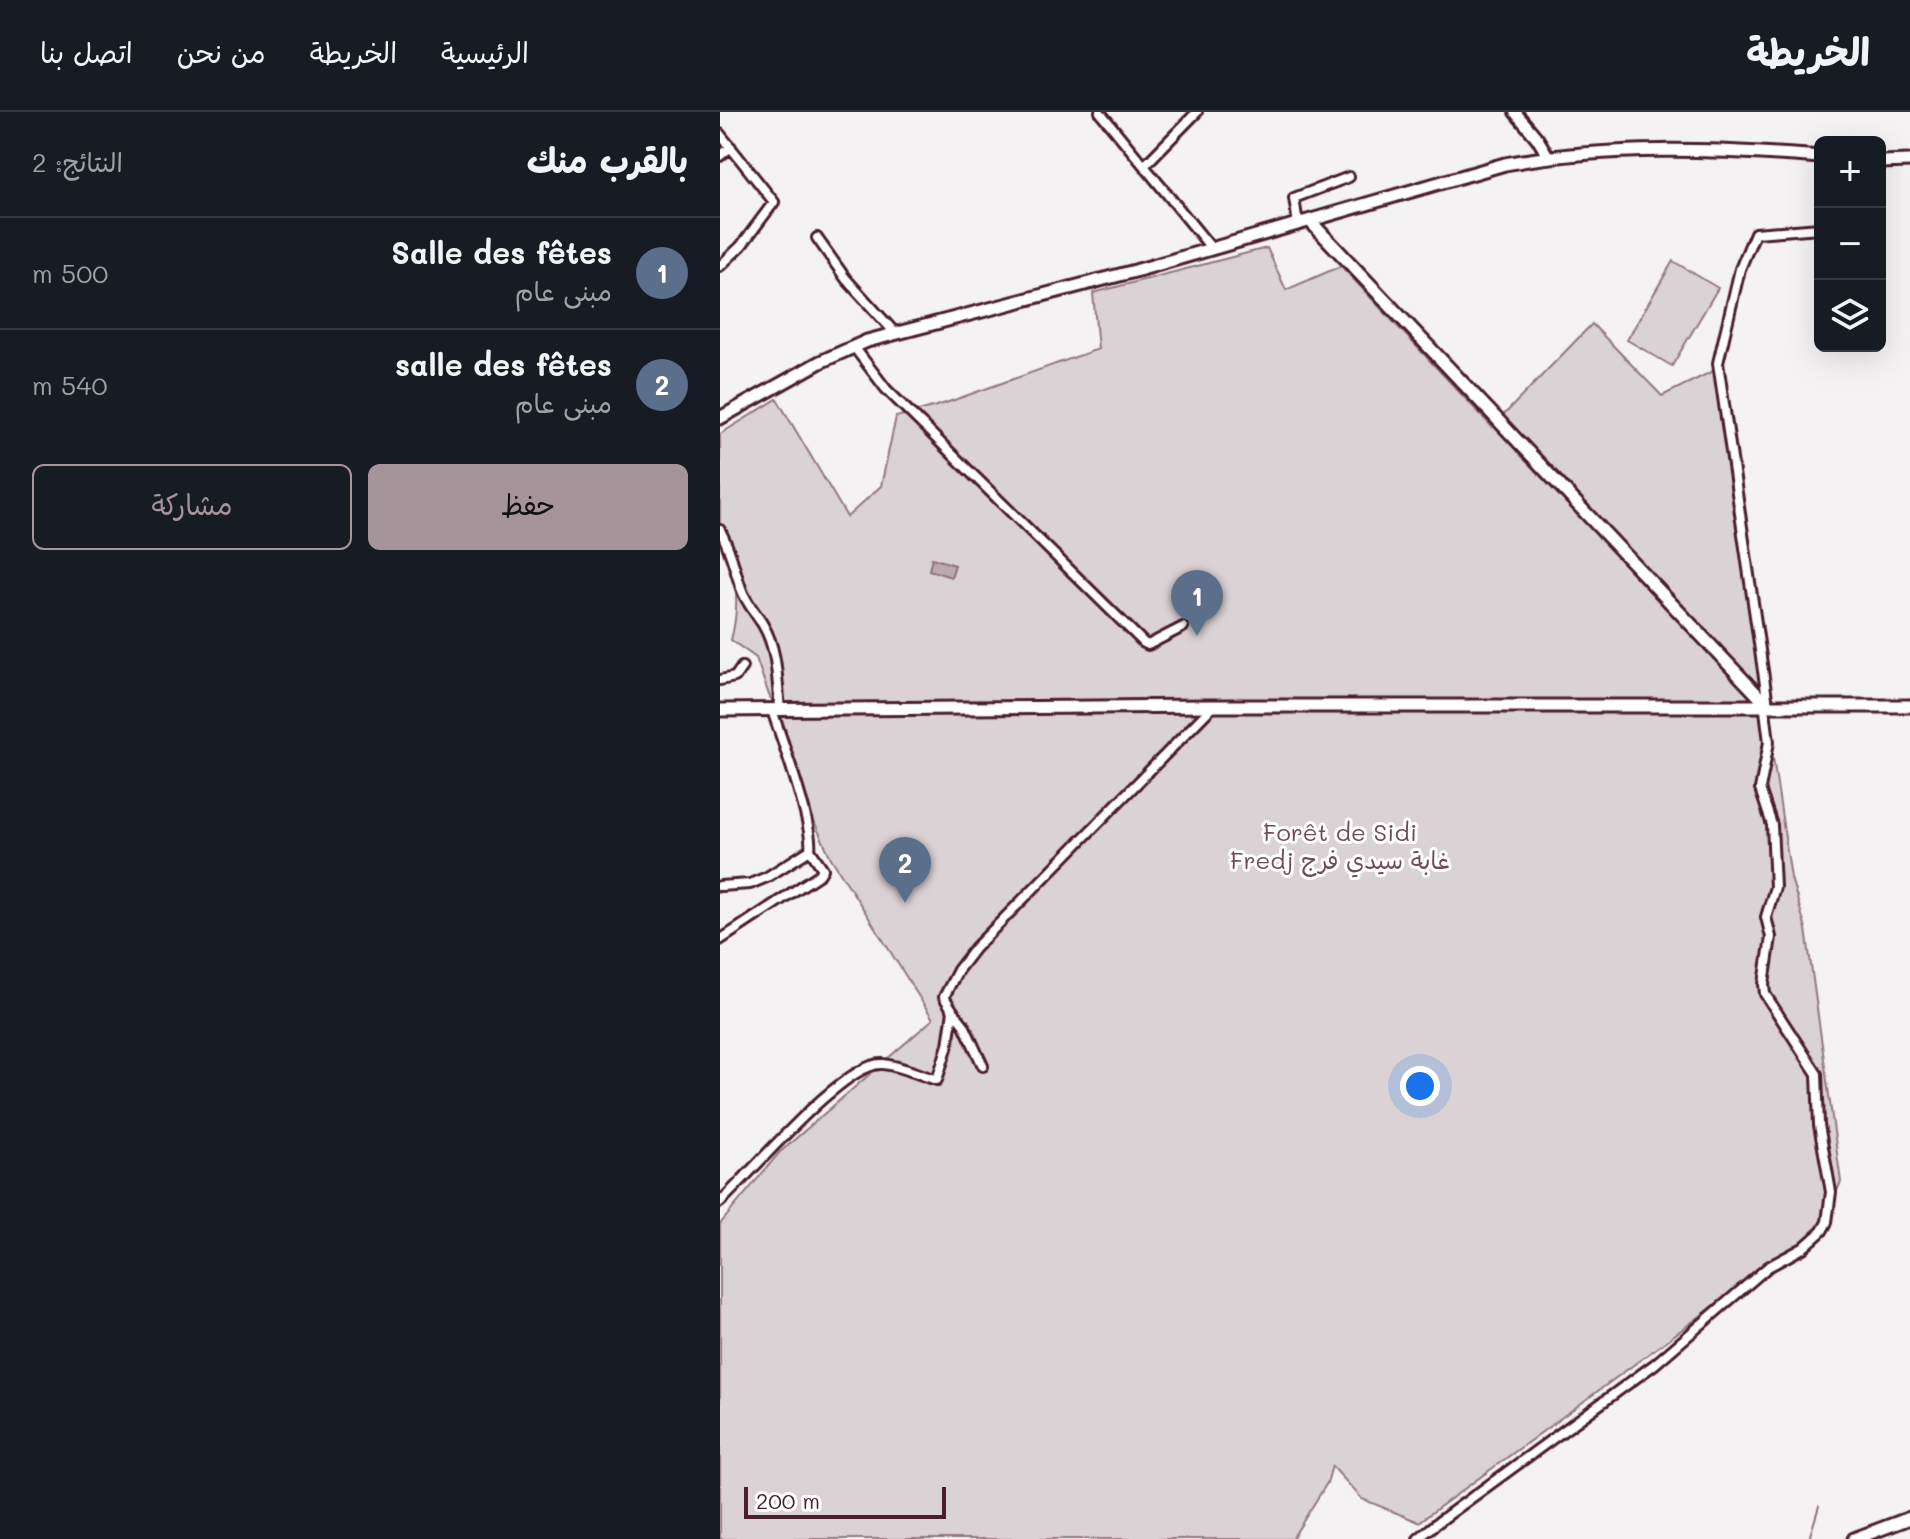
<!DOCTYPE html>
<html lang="ar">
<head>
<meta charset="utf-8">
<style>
  body { margin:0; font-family:Mali,"Playpen Sans Arabic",sans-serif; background:#242831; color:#f1f3f6; direction:rtl }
  .controls { position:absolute; right:24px; top:24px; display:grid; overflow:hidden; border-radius:12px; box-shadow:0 8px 32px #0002 }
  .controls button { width:72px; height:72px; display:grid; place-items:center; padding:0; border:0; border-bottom:2px solid #363941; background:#171b24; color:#f1f3f6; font:40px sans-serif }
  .scale { position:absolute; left:24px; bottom:20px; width:202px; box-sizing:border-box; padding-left:8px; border:4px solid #4a1f2b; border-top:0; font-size:22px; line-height:28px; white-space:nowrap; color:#4a1f2b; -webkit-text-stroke:6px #fff; paint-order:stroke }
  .you { position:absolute; left:700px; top:974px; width:28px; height:28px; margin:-20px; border:6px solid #fff; border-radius:50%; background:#1a73e8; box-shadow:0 0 0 12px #1a73e833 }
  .badge { display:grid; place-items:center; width:52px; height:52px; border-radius:50%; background:#a6949b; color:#fff; font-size:26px; font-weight:700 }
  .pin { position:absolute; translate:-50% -66px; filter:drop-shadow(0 2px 4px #0008) }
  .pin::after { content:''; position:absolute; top:42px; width:28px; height:24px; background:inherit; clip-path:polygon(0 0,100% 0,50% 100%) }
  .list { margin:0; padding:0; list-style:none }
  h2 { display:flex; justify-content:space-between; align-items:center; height:104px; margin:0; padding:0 32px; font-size:34px }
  h2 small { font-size:26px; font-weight:400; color:#9ea1a6 }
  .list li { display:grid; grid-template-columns:52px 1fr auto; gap:24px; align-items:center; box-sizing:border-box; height:112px; padding:0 32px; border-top:2px solid #363941 }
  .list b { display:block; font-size:30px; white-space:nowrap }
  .list p { margin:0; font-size:26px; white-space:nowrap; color:#9ea1a6 }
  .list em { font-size:26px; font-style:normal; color:#9ea1a6 }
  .actions { display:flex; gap:16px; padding:24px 32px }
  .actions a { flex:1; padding:18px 0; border:2px solid #a6949b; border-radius:12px; text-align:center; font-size:28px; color:#a6949b }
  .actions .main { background:#a6949b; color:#111 }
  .icon { flex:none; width:44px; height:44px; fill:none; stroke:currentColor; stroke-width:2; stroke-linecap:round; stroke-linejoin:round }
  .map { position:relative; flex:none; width:1190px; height:1427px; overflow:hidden; direction:ltr }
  header { display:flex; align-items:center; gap:48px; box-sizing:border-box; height:112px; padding:0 40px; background:#171b24; border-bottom:2px solid #363941 }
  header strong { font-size:38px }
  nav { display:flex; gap:44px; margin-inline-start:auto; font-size:28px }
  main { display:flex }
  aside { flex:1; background:#171b24 }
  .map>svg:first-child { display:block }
  .green { fill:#dbd2d5; stroke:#927880; stroke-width:2 }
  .water { fill:#baa9ae; stroke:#8d727a; stroke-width:2 }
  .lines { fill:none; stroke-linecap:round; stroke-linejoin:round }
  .stream { stroke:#8d727a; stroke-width:2 }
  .minor-casing { stroke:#4a1f2b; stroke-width:14 }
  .tertiary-casing { stroke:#4a1f2b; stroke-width:16 }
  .secondary-casing { stroke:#4a1f2b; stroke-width:17 }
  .minor { stroke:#fff; stroke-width:8 }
  .tertiary { stroke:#fff; stroke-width:10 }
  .secondary { stroke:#fff; stroke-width:11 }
  .labels { text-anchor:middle; stroke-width:6; stroke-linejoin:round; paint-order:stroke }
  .park-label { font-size:24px; fill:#6e4c56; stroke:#fff }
</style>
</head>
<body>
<header>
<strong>الخريطة</strong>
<nav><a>الرئيسية</a><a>الخريطة</a><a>من نحن</a><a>اتصل بنا</a></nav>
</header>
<main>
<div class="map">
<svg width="1190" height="1427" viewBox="0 0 1190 1427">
  <rect width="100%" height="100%" fill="#f4f2f2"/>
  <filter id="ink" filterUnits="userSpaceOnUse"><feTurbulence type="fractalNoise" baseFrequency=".0125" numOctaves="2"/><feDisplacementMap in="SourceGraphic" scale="16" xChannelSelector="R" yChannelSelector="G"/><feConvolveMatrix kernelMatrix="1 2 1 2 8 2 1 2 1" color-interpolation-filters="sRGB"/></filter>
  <g filter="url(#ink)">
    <path class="green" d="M547 136 566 178 621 154 772 315 872 212 942 284 995 258 1071 766 1086 817 1121 1070 1099 1117 699 1410 642 1387 612 1354 607 1371 572 1427H0V1112L59 1041 213 907 111 746 95 712 62 607 49 583 36 546 11 528C20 494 18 457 0 426V322L57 287 127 405 161 374 176 305 220 293 378 237 373 181Z
      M953 149 998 176 952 254 907 228Z"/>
    <path class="water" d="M212 446 235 453 231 465 209 458Z"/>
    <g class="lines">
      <path class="stream" d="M1089 1427 1099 1394"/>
      <defs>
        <path id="minor" d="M380 0 492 137
          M0 22 54 90 21 134 0 154
          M0 44 11 35
          M425 53 477 0
          M578 112 574 86 629 65
          M97 126 126 167 176 222
          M134 235 166 277 424 531 428 533 463 515
          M0 418C11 438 14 456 21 476 26 491 36 501 43 513 58 538 57 570 60 598
          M0 568 15 565 22 555
          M1048 593 998 251 1020 157 1035 121 1100 116
          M0 774 30 772 47 765 90 738
          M0 828 100 762 103 757 90 738C94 714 61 626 52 598
          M233 899 244 913 263 954
          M0 1090C30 1063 125 948 163 952 181 954 200 963 217 968L228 933 233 899 224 885 238 858 255 836 493 594
          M698 1427 717 1411 935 1252 1048 1155 1083 1136 1102 1119 1107 1110 1111 1080 1099 1013 1097 962 1045 882 1044 872 1051 825 1046 805 1055 775 1052 713 1040 677 1049 630 1045 598"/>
        <path id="tertiary" d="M795 0 817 26 828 44"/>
        <path id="secondary" d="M1160 50 1190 49
          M590 109 1048 594
          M0 306 100 250 147 229 415 159 785 52C888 33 996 37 1100 45
          M0 598 488 594H1190
          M1134 1427 1190 1406"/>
      </defs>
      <use href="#minor" class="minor-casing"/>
      <use href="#tertiary" class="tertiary-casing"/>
      <use href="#secondary" class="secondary-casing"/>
      <use href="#minor" class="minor"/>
      <use href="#tertiary" class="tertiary"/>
      <use href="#secondary" class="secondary"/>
    </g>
  </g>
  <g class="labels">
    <g class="park-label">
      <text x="620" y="729">Forêt de Sidi<tspan x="620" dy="28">Fredj غابة سيدي فرج</tspan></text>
    </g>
  </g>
</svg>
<div class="controls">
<button>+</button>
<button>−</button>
<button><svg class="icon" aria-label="layers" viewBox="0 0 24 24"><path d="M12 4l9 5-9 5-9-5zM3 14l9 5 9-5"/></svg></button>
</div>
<div class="scale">200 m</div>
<div class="you"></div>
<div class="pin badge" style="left:477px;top:524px;background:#5c6f8a">1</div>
<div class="pin badge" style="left:185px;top:791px;background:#5c6f8a">2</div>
</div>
<aside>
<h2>بالقرب منك<small>النتائج: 2</small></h2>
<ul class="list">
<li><span class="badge" style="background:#5c6f8a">1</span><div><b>Salle des fêtes</b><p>مبنى عام</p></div><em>500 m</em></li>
<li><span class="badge" style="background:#5c6f8a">2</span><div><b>salle des fêtes</b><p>مبنى عام</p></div><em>540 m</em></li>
</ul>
<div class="actions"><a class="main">حفظ</a><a>مشاركة</a></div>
</aside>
</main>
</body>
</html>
